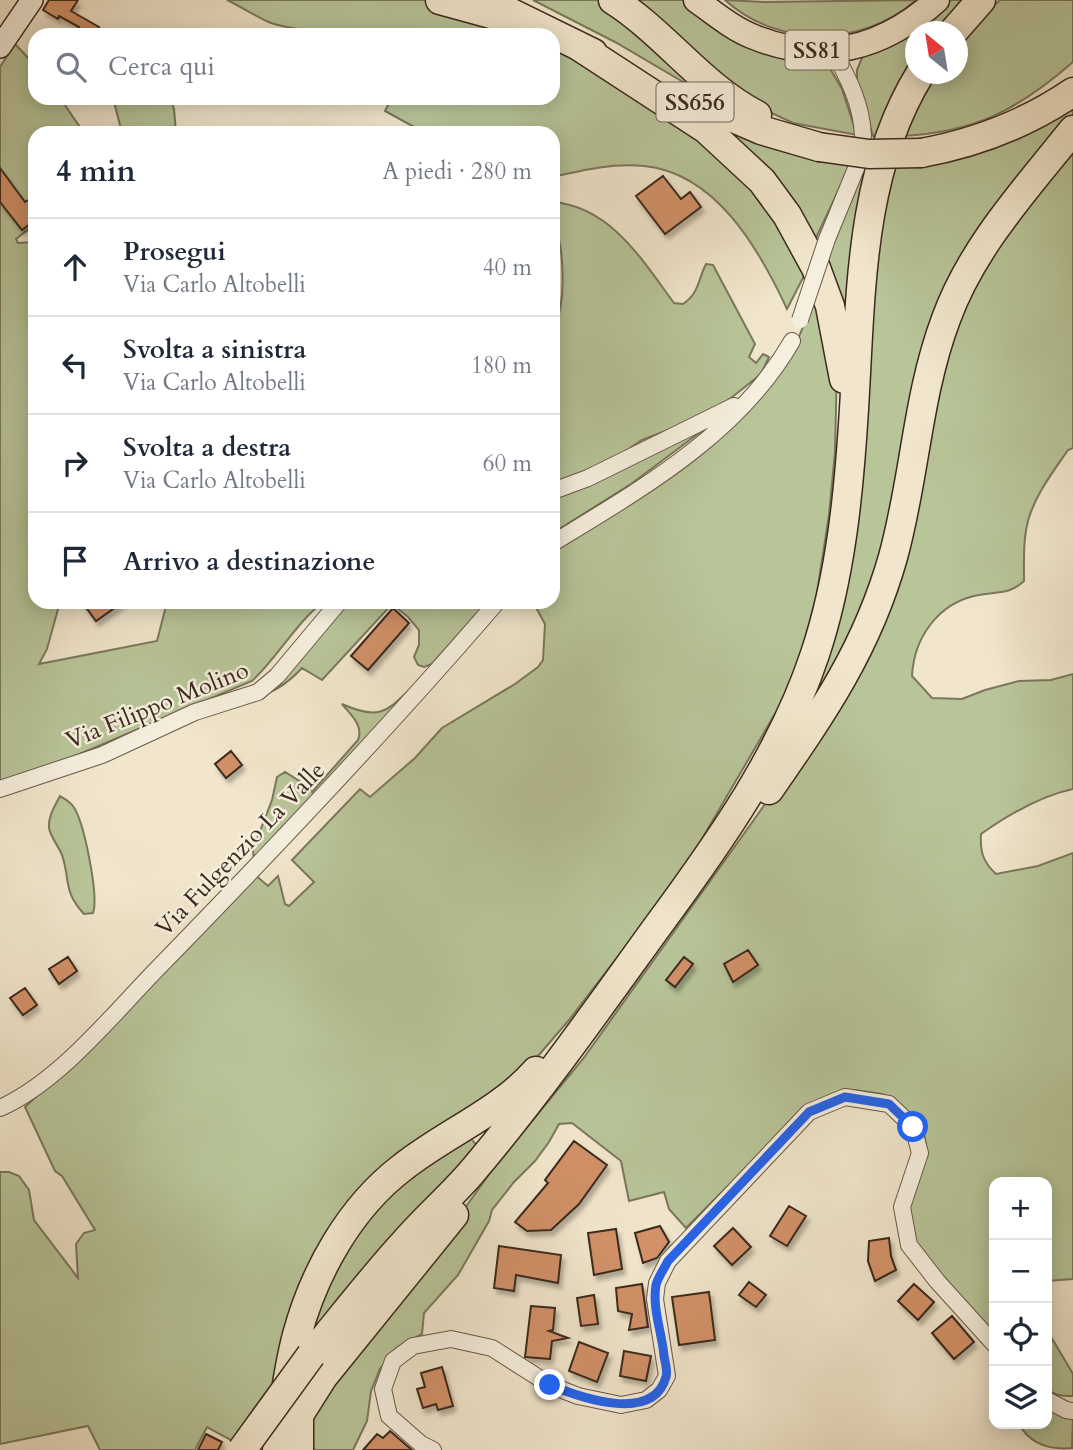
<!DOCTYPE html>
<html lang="it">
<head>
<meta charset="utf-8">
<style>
  body { margin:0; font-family:Cardo,serif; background:#f6f6f7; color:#1f2937 }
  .controls { position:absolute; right:21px; bottom:21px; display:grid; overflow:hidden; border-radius:14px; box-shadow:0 4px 18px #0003 }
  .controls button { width:63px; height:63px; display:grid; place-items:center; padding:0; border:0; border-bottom:2px solid #e0e1e3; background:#fff; color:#1f2937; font:35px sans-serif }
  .compass { position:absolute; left:905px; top:21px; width:63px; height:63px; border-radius:50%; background:#fff; box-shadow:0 4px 18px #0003; rotate:330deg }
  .stop { position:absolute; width:21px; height:21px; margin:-16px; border:5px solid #2563eb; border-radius:50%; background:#fff }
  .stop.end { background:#2563eb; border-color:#fff; box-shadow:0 2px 7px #0008 }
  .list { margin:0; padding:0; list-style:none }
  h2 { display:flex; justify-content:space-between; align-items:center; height:91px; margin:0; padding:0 28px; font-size:30px }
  h2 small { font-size:23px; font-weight:400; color:#747a83 }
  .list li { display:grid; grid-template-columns:46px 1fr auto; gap:21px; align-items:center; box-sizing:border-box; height:98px; padding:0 28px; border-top:2px solid #e0e1e3 }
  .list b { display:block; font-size:26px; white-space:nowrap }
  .list p { margin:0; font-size:23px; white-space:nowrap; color:#747a83 }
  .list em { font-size:23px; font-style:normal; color:#747a83 }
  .icon { flex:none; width:38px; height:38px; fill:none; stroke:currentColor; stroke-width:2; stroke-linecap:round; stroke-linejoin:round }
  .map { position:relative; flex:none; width:1073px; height:1450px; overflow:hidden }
  .search { position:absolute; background:#fff; box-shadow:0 4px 18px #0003; left:28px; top:28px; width:532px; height:77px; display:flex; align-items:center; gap:18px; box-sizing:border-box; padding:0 24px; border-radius:21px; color:#747a83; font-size:26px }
  .panel { position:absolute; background:#fff; box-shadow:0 4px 18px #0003; left:28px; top:126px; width:532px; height:483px; border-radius:21px }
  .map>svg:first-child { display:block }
  .green { fill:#b8c599; stroke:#7a775c; stroke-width:2 }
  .building { fill:#d29167; stroke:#3b291f; stroke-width:2; filter:url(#shadow) }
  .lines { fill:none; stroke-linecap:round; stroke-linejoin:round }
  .street-casing { stroke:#68584a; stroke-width:18 }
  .secondary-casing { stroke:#3b291f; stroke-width:24 }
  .primary-casing { stroke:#3b291f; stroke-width:27 }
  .highway-casing { stroke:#3b291f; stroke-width:31 }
  .street { stroke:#f6efde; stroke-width:16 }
  .secondary { stroke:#f6efde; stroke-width:21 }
  .primary { stroke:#f1e6cc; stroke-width:24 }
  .highway { stroke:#f1e6cc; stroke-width:28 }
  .street-bridge-casing { stroke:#68584a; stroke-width:18; stroke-linecap:butt }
  .highway-bridge-casing { stroke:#3b291f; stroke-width:31; stroke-linecap:butt }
  .street-bridge { stroke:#f6efde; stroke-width:16 }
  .highway-bridge { stroke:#f1e6cc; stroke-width:28 }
  .route { stroke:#2563eb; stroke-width:9 }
  .labels { text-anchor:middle; stroke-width:5; stroke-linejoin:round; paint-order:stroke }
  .shield { fill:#f6efde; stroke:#736458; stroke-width:2 }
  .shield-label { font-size:23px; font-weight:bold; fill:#3b291f }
  .street-label { font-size:24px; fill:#3b291f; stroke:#f6efde }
</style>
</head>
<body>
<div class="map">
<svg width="1073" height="1450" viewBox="0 0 1073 1450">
  <defs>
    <filter id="shadow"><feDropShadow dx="3" dy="5" stdDeviation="2" flood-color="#0004"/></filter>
  </defs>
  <rect width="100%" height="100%" fill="#f1e6cc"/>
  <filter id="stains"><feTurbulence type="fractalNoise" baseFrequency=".00286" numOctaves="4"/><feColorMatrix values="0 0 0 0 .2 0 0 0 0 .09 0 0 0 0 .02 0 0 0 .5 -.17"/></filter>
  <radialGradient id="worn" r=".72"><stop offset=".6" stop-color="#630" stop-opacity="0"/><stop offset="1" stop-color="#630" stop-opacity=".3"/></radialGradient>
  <path class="green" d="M227 0H425L550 35H325C308 29 289 29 271 23 256 17 242 7 227 0Z
    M533 0H604L639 26 695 89 615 42Z
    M630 0H684L826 62 842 89 857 135 793 123 765 110Z
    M725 0 764 2 916 0C863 47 778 48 725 0Z
    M945 0H966L939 31 916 32 915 66 882 136H873L857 81V70L866 48Z
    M1000 0H1073V62C1018 110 974 133 900 136L929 74H958V39Z
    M553 37 760 182 804 276 787 309C759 249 716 173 644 166 613 163 583 170 553 177V133H425L385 111 388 105 384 98H553Z
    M15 44 35 65V98H60L84 133H35V224L16 239 18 243 35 242V602H60L47 649 39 664 157 641 167 602H323C295 624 278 657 252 681L51 766 0 784V67Z
    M113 98H170L174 109 176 133H122Z
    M1073 101V121L982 235 869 608 814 704 808 696 848 579 853 555 858 513 864 350 889 164Z
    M724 129 851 164 814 242Z
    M1073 143V448L1068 450C1053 472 1035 495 1028 521 1023 540 1024 561 1024 581 1009 595 999 591 979 595 939 602 914 637 912 676L932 698 962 699 985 690 1019 681 1051 680 1073 674V789C1040 796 1008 815 981 834 980 852 983 862 996 874L1038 866 1073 853V1279L1047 1281V1182H994V1337L959 1300 913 1238 904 1206 926 1146 924 1134 912 1116 897 1101 882 1094 855 1090 835 1095 795 1119 686 1228 669 1209 664 1192 629 1201 621 1161 572 1123 559 1124 549 1142 535 1161 514 1182 492 1210 489 1221 458 1275 424 1313 422 1334 396 1348 380 1369 371 1391 367 1421 353 1450H314L310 1431 317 1400 442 1240 495 1166 583 1059 798 758 845 687 937 367 985 256Z
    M860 164H879L850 318 841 319 830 282 827 257Z
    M553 202C611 207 642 260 674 303L683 304C699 294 698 279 706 264L713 265 755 344 749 357 756 363 763 354 769 357 761 374 731 398 697 419 642 440 611 461 553 489V333C564 308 564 278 561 251 559 235 553 219 553 202Z
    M818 286 837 366 835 452 829 515 816 599 803 647 786 695 682 873 569 1020 514 1084 387 1168 285 1372 238 1444 207 1427 195 1450H100L88 1426 0 1444V1172H9L19 1176 29 1190 34 1220 78 1278 76 1244 84 1233 95 1230 62 1176 55 1171 25 1107 113 1025 254 874 268 886 278 876 285 904 289 906 314 882 292 860 360 789 370 797 415 758 442 728 515 684 538 667 543 660 545 624 533 602H553V548L751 408C786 373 803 332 818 286Z
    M723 415 631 484 553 533V496Z
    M342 602H487L432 664 424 667 418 665 414 657 419 645V630L408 617 392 604 322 680 302 668C289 682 274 694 255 696Z
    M421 679 254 862 253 849 272 800 277 777 285 772 309 787 312 792 358 740C364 726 351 715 342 704 386 724 390 706 421 679Z
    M60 796C65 799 69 801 73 806 84 821 99 896 93 913L84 914C64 892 70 883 63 858 60 847 51 839 49 828 48 817 55 805 60 796Z
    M469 1136 477 1146 422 1205 300 1350 304 1326 371 1203Z
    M1047 1330 1073 1374V1396C1062 1396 1054 1396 1047 1388Z
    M1047 1405 1073 1416 1072 1448C1050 1450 1030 1444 1019 1424H1047Z"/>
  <path class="building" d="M49 0H78L71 11 99 27 94 35H86L78 30 79 27 59 16 58 19 43 10Z
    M0 168 25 202 35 196V220L22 230 0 202Z
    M663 176 681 199 690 192 701 207 665 234 636 196Z
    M82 602H123L96 621Z
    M393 608 409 623 368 670 351 656Z
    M231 751 242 765 226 778 215 764Z
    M748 950 758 965 733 982 724 964Z
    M68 957 77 971 59 984 49 969Z
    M684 957 693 964 675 987 666 980Z
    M25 988 37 1005 23 1015 10 998Z
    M574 1141 607 1165 579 1204 551 1230 527 1231 515 1222 548 1183 545 1180Z
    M789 1206 806 1216 787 1246 770 1236Z
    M660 1226 669 1242 657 1258 643 1263 635 1233Z
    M733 1228 751 1247 732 1265 714 1246Z
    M616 1229 622 1269 594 1275 588 1233Z
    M889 1238 891 1256 896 1270 875 1281 868 1261 869 1241Z
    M499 1246 561 1255 558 1283 516 1275 514 1291 494 1288Z
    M749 1282 766 1295 756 1307 739 1295Z
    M642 1284 648 1327 629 1330 632 1314 618 1311 616 1288Z
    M914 1284 934 1302 918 1320 898 1301Z
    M709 1292 715 1340 679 1345 672 1297Z
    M594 1295 598 1324 581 1326 577 1298Z
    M531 1306 555 1308 553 1330 549 1331 568 1338 552 1341 550 1359 525 1357Z
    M952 1316 974 1342 954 1359 932 1333Z
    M579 1342 608 1353 597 1382 569 1371Z
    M624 1351 651 1356 646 1381 620 1376Z
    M442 1367 453 1406 438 1410 436 1404 423 1408 417 1389 425 1387 421 1373Z
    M390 1431 412 1450H363L377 1434 383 1438Z
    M206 1434 222 1442 218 1450H198Z"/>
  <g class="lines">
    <defs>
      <path id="street" d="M833 51C848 77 862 105 863 136
        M827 239 857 166
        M553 491 588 478 734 406
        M553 543C641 489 739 434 792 341
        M0 789 102 755 195 712 258 692 277 676 339 602
        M0 1108C60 1081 112 1015 158 968 274 849 388 729 497 602
        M1047 1400 1066 1410 1073 1411
        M433 1450 421 1444 389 1416 383 1389 393 1361 413 1346 451 1339 492 1348 550 1385 578 1396 621 1405 646 1400 659 1390 667 1376 655 1299 657 1283 668 1261 809 1112 845 1097 889 1104 913 1127 920 1153 902 1207 909 1245 937 1281 994 1344"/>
      <path id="secondary" d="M0 47 32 0"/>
      <path id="primary" d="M696 0C714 13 733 29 754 37 823 65 884 48 937 0"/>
      <path id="highway" d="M440 0 502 17
        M485 0 593 53
        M613 0C665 33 702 87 757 115
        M953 32 981 0
        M577 45 706 129 762 181 787 215 816 268 830 306 844 379
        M684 97 761 130 819 147
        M921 153C977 143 1026 124 1073 92
        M769 790C823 712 867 649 893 557 915 478 917 396 946 319 972 247 1026 189 1073 130
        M311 1355C342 1317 372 1278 405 1242 426 1218 450 1197 471 1173 538 1094 597 1010 657 927 719 843 782 754 815 654 841 576 849 491 854 409 861 296 859 173 920 74
        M277 1450C283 1412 287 1372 297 1335 314 1272 350 1207 403 1167 446 1133 500 1112 536 1071
        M299 1450V1415L323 1377 454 1215"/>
    </defs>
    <use href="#street" class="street-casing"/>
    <use href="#secondary" class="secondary-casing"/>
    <use href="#primary" class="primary-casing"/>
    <use href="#highway" class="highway-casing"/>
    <use href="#street" class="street"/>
    <use href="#secondary" class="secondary"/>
    <use href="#primary" class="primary"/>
    <use href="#highway" class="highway"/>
    <defs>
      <path id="street-bridge" d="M800 320 827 239"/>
      <path id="highway-bridge" d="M819 147 869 154 921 153
        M242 1450 311 1355"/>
    </defs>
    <use href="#street-bridge" class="street-bridge-casing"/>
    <use href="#highway-bridge" class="highway-bridge-casing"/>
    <use href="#street-bridge" class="street-bridge"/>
    <use href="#highway-bridge" class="highway-bridge"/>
  </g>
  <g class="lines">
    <path class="route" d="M550 1385C579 1397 653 1424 666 1377 668 1371 665 1362 664 1356 662 1333 652 1308 656 1285 658 1277 664 1269 668 1261L809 1112 845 1097 889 1104 913 1127"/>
  </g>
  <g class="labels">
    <g class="shield">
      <rect x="785.5" y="30.5" width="63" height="39" rx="5"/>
      <rect x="656.5" y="82.5" width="77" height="39" rx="5"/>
    </g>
    <g class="shield-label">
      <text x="817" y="58">SS81</text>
      <text x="695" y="110">SS656</text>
    </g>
    <g class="street-label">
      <text transform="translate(157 705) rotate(-22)" y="8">Via Filippo Molino</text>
      <text transform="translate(240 849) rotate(-46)" y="8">Via Fulgenzio La Valle</text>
    </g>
  </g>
  <rect width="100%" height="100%" filter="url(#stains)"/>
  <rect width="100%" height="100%" fill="url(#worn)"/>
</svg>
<div class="controls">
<button>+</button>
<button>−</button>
<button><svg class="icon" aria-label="locate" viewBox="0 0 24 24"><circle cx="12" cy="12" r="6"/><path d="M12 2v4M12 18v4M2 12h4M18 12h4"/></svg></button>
<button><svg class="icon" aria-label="layers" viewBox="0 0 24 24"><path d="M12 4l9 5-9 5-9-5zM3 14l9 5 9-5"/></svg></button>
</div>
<svg class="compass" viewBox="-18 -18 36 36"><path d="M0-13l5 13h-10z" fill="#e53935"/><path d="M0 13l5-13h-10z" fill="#747a83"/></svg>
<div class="stop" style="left:913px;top:1127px"></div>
<div class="stop end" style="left:550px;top:1385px"></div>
<div class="search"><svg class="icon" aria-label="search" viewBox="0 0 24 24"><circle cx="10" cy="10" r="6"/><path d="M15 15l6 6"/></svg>Cerca qui</div>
<section class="panel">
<h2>4 min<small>A piedi · 280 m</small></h2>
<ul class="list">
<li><svg class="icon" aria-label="ahead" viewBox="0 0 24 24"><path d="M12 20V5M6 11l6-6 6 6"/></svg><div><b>Prosegui</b><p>Via Carlo Altobelli</p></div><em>40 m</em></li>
<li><svg class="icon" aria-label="left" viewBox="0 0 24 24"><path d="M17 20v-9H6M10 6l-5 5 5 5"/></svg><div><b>Svolta a sinistra</b><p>Via Carlo Altobelli</p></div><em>180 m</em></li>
<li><svg class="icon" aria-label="right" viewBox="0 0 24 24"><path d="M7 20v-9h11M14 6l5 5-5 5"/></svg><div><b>Svolta a destra</b><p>Via Carlo Altobelli</p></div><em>60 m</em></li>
<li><svg class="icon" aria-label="arrive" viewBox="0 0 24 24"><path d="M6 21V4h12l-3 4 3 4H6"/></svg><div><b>Arrivo a destinazione</b></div></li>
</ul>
</section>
</div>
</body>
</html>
